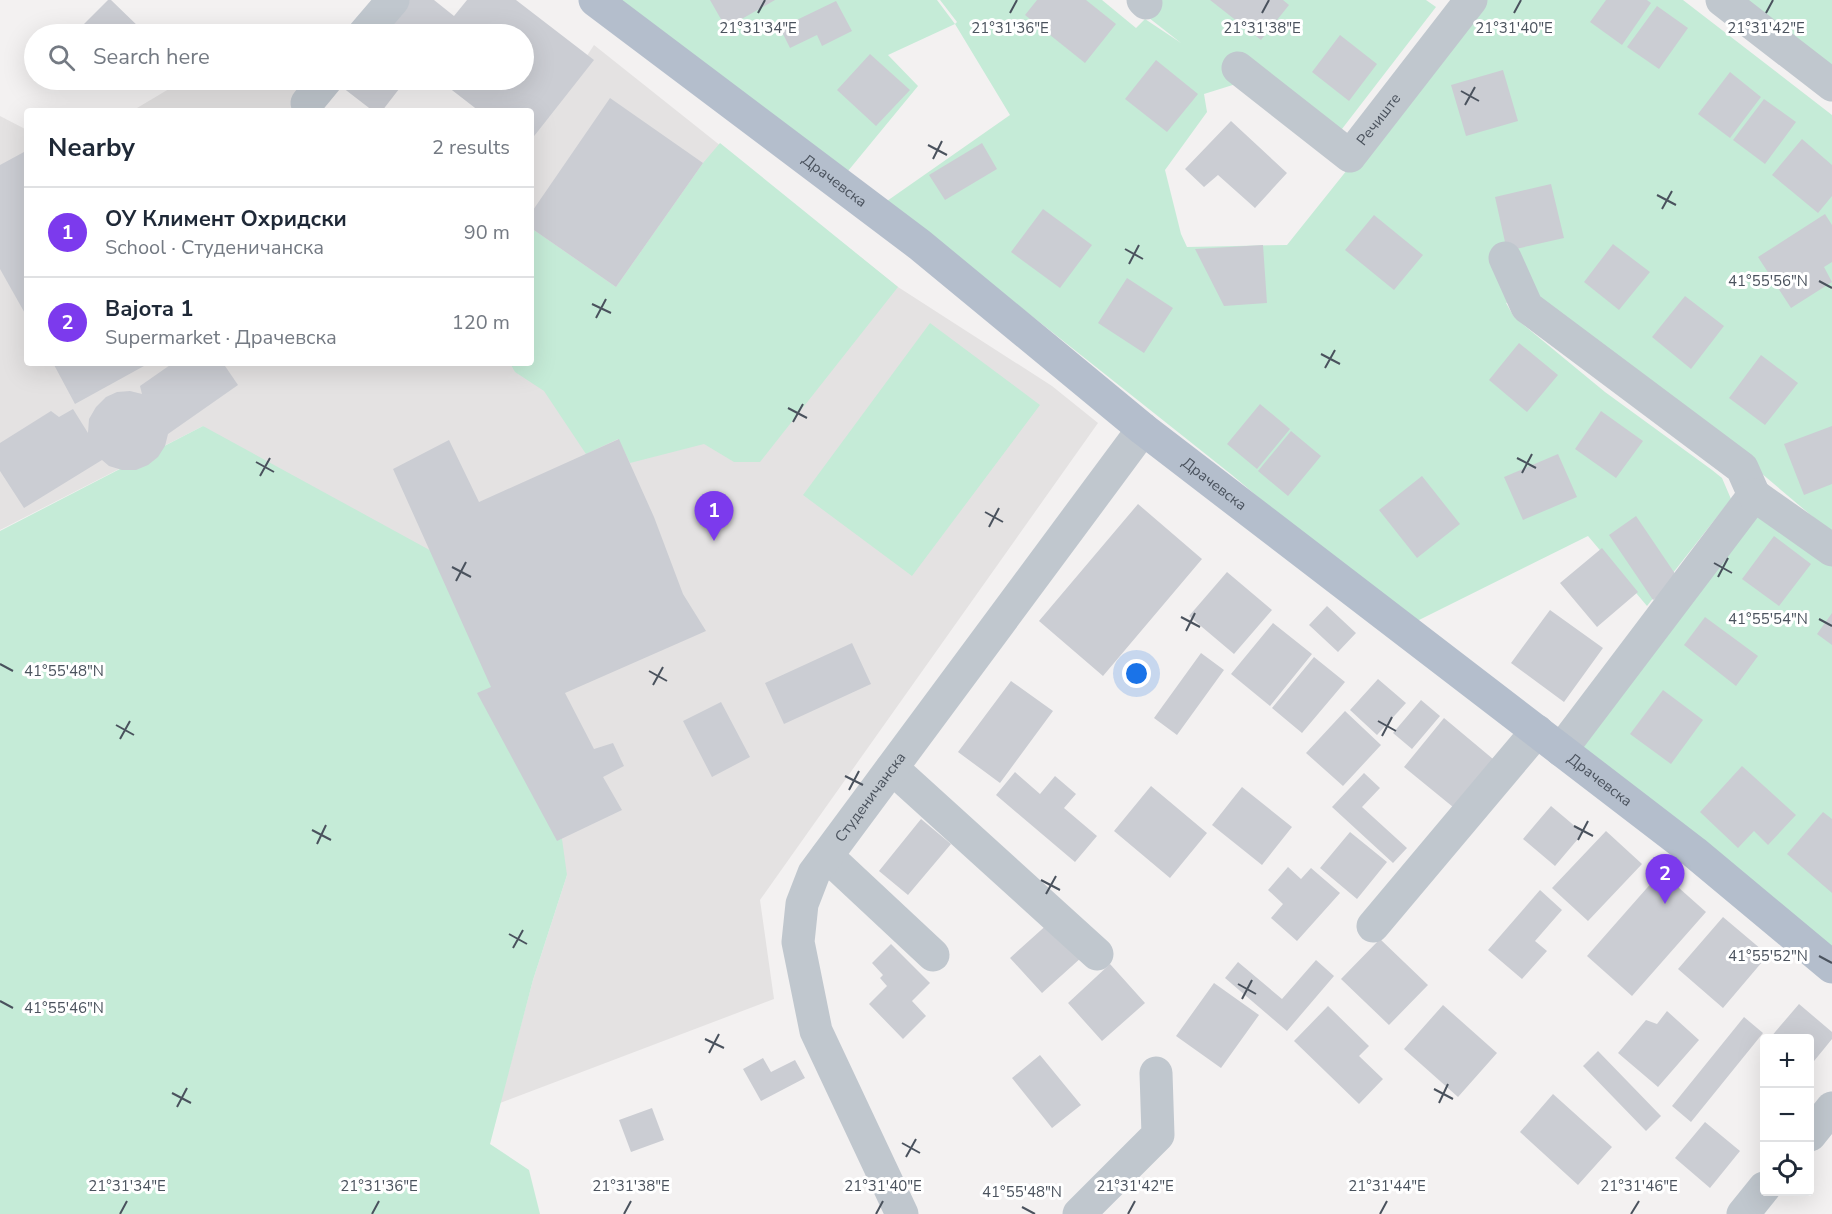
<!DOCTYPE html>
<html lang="en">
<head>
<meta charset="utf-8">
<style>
  body { margin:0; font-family:"Nunito Sans",sans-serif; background:#f2f2f3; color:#1f2937 }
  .controls { position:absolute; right:18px; bottom:18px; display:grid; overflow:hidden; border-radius:6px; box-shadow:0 6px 24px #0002 }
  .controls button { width:54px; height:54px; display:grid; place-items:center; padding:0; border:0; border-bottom:2px solid #e0e1e3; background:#fff; color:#1f2937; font:30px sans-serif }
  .you { position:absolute; left:1137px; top:674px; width:21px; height:21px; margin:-15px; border:4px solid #fff; border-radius:50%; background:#1a73e8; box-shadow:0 0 0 9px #1a73e833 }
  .badge { display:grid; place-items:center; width:39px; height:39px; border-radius:50%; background:#7c3aed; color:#fff; font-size:20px; font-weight:700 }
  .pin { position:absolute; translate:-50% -50px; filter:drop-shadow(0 2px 3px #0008) }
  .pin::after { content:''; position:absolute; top:32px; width:21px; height:18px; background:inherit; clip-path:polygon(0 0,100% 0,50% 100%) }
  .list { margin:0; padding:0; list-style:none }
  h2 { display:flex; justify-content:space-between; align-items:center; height:78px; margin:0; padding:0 24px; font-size:26px }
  h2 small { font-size:20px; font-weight:400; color:#747a83 }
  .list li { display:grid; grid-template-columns:39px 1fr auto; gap:18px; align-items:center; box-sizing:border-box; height:90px; padding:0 24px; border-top:2px solid #e0e1e3 }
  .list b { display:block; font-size:22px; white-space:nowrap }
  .list p { margin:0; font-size:20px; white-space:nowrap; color:#747a83 }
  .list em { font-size:20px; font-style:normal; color:#747a83 }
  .icon { flex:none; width:33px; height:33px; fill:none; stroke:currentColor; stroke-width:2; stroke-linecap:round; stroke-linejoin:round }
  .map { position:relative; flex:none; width:1832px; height:1214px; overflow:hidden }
  .search { position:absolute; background:#fff; box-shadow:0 6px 24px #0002; left:24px; top:24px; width:510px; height:66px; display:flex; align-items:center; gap:15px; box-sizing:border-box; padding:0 21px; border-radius:33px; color:#747a83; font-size:22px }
  .panel { position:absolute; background:#fff; box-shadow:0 6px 24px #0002; left:24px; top:108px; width:510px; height:258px; border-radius:6px }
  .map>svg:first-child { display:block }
  .education { fill:#e4e2e2 }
  .green { fill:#c5ebd7 }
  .building { fill:#cbcdd3 }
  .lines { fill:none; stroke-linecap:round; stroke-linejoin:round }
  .minor { stroke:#c0c7ce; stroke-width:33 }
  .major { stroke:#b4becc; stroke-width:33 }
  .ticks { fill:none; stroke:#4a525d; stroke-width:2 }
  .labels { text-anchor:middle; stroke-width:6; stroke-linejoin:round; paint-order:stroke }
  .street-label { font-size:15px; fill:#4a525d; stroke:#fff }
  .ticks-label { font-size:15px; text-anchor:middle; fill:#4a525d; stroke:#fff; stroke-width:6; stroke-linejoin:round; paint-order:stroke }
</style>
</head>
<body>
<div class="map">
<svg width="1832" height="1214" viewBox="0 0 1832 1214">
  <rect width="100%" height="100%" fill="#f3f1f1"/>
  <path class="education" d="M594 45 898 287 1052 386 1098 423 760 900 774 999 500 1103 533 980 567 875 203 426 0 530V116L27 130V363H531V133L543 123Z
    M184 80H288L314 111H132Z"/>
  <path class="green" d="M619 0H937L955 24 957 22 940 0H1102L1136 28 1145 19 1181 43 1144 14 1153 0H1426L1436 7 1335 138 1255 78 1204 94 1207 112 1165 170 1181 234 1187 247 1287 245 1483 0H1683L1832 115V533L1742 457 1531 296 1506 303 1514 317 1605 392 1712 470 1722 478 1731 499 1647 606 1588 536 1417 621 1296 529 1232 475 887 201 1010 115 955 24 888 55 918 86 848 171Z
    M1737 0H1832V74Z
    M720 143 898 287 760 462H734L704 444 630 463 618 439 586 454 544 391 515 372 510 363H531V228L616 287 703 163Z
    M930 323 1040 405 912 576 803 495Z
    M203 426 488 582 545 716 567 875 533 980 490 1144 529 1170 540 1214H0V531Z
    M1752 513 1832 562V947L1575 744Z"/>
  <path class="building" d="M108 0H111L142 30 137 34H74Z
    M404 0H434L454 16 467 0H516L594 60 531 140V111H479L439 80H524V34H377Z
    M710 0H775L726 28Z
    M1037 0H1086L1116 24 1085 63 1025 15Z
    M1210 0H1283L1289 5 1261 40Z
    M1606 0H1647L1651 3 1622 45 1590 22Z
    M836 1 852 31 822 46 817 35 790 48 780 28Z
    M1657 6 1688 28 1659 69 1627 47Z
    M1340 35 1377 64 1349 101 1312 72Z
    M870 54 910 90 876 126 837 90Z
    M1156 60 1198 94 1167 132 1125 99Z
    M1503 70 1518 121 1466 136 1451 85Z
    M1730 72 1761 97 1730 138 1698 114Z
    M341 80H406L382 111H373L338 84Z
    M416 80H438L429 90Z
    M610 98 703 163 616 287 531 228V213Z
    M1764 99 1796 122 1765 164 1733 140Z
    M1231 121 1287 173 1255 208 1218 175 1204 187 1185 169Z
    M1802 139 1832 165V196L1818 213 1772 175Z
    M982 143 997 169 945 200 929 175Z
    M24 152 27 158V317L0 269V165Z
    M1551 184 1564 238 1507 251 1495 197Z
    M1043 209 1092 245 1060 288 1011 252Z
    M1825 214 1832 225V262L1824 267 1832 282 1791 308 1758 257Z
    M1374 215 1423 255 1394 290 1345 250Z
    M1613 244 1650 272 1619 310 1584 282Z
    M1263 245 1267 303 1224 306 1195 249Z
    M1127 278 1173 308 1144 353 1098 323Z
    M1685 296 1724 326 1691 369 1652 337Z
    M1519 343 1558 375 1527 412 1489 380Z
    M1761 355 1798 383 1765 425 1729 398Z
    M53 363H142L144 366 75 404Z
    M173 363H223L238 385 168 434 165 446 158 457 148 465 136 470H122L109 466 102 460 24 508 0 471V443L51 411 59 417 73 409 88 433 89 419 96 407 106 397 117 392 130 391 142 394 140 386Z
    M1260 404 1290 429 1257 469 1227 444Z
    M1601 411 1643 441 1616 478 1575 449Z
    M1832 426V484L1804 495 1784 444Z
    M1291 431 1321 456 1288 496 1258 471Z
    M619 439 654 517 683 594 706 631 565 693 594 749 613 743 624 766 603 777 622 810 557 841 477 693 491 687 393 469 449 440 479 502Z
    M1558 454 1577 497 1523 520 1504 477Z
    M1422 476 1460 524 1417 558 1379 510Z
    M1138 504 1202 559 1103 676 1039 621Z
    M1636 516 1680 581 1653 600 1609 535Z
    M1774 536 1811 564 1779 606 1742 579Z
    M1602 548 1638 592 1597 627 1560 583Z
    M1227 572 1272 610 1234 654 1189 616Z
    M1327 606 1356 633 1338 652 1309 625Z
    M1550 610 1603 648 1564 702 1511 663Z
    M1832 613V645L1817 634Z
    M1705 617 1758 656 1736 686 1684 645Z
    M1273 623 1312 654 1270 706 1231 674Z
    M852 643 871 684 784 724 765 683Z
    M1201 653 1224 670 1177 735 1154 718Z
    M1314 657 1345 682 1302 733 1272 708Z
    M1378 679 1406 703 1377 735 1350 710Z
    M1011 681 1053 711 1000 783 958 752Z
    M1663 690 1703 720 1671 764 1630 734Z
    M1421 700 1440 716 1412 749 1393 733Z
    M721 702 750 757 712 777 683 721Z
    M1345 711 1381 745 1343 786 1306 753Z
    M1444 718 1493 759 1453 807 1404 767Z
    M1742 766 1796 815 1768 845 1754 831 1738 848 1700 812Z
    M1015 772 1040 794 1055 776 1076 794 1064 808 1097 836 1075 862 996 795Z
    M1364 773 1380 788 1362 807 1407 848 1393 863 1332 807Z
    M1151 786 1207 833 1170 878 1114 831Z
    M1242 787 1292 827 1262 865 1212 825Z
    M1551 806 1583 833 1555 866 1523 839Z
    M1823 812 1832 819V893L1787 854Z
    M921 819 951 844 908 895 879 871Z
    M1606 831 1642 864 1588 921 1552 888Z
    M1350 832 1387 862 1357 899 1320 868Z
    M1288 867 1301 879 1311 868 1340 893 1297 941 1271 918 1283 904 1268 890Z
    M1661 872 1706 912 1632 996 1587 956Z
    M1540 890 1562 910 1535 941 1547 951 1522 979 1488 950Z
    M1723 917 1768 955 1723 1008 1678 969Z
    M1050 922 1082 957 1042 993 1010 958Z
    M1380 939 1428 985 1389 1025 1341 979Z
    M891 944 930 983 912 1001 926 1016 903 1039 869 1004 887 986 880 978 883 975 872 963Z
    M1316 960 1334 976 1287 1031 1225 978 1238 962 1282 999Z
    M1110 964 1145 1003 1102 1041 1068 1003Z
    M1214 983 1259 1015 1221 1068 1176 1036Z
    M1799 1004 1832 1032V1039L1810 1066V1038H1770Z
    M1443 1005 1497 1053 1458 1097 1404 1049Z
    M1328 1006 1369 1046 1359 1056 1383 1079 1359 1104 1294 1041Z
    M1667 1011 1699 1040 1658 1087 1618 1053 1646 1020 1657 1024Z
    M1744 1017 1763 1033 1691 1122 1672 1106Z
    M1598 1051 1661 1116 1646 1131 1583 1066Z
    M1040 1055 1081 1105 1052 1128 1012 1078Z
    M763 1058 771 1072 795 1060 805 1078 761 1101 743 1069Z
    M1553 1094 1612 1147 1578 1185 1520 1132Z
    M652 1108 664 1140 631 1152 619 1120Z
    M1705 1122 1740 1151 1710 1188 1675 1158Z"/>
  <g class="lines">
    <g class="minor">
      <path d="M1143 0 1146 3"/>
      <path d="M1722 0 1832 85"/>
      <path d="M364 34 393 0"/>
      <path id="s1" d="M1238 68 1350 156 1471 0"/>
      <path d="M307 103 326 80"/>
      <path d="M1505 258 1527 307 1742 468 1754 495 1561 750"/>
      <path d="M1754 495 1832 550"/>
      <path d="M892 768 1097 954"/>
      <path d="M827 856 933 955"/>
      <path d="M1373 926 1537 731"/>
      <path d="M1810 1135 1832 1108"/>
      <path id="s2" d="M902 1214 816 1031 798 942 802 904 814 873 1143 429"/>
      <path d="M1079 1214 1158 1135 1156 1073"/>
      <path d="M1743 1214 1764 1188"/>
    </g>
    <path class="major" id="s3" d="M595 0 920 245 1143 429 1694 852 1832 967"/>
  </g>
  <path class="ticks" d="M758 13 765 0M1010 13 1017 0M1262 13 1269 0M1514 13 1521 0M1766 13 1773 0M1461 91 1479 101M1465 105 1475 87M928 145 947 155M933 159 942 141M1657 195 1676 205M1662 209 1672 191M1125 249 1143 259M1129 264 1139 245M1819 281 1832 288M592 304 611 313M596 318 606 299M1321 354 1340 364M1325 368 1335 350M788 408 807 418M793 422 803 404M1517 458 1536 468M256 462 274 472M1522 473 1532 454M260 476 270 458M985 512 1003 522M989 527 999 508M1714 563 1732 573M452 567 471 577M1718 577 1728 558M456 581 466 562M1181 617 1200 627M1819 619 1832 626M1186 631 1195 613M0 664 13 671M649 671 667 681M653 685 663 667M1378 721 1396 731M116 725 134 735M1382 736 1392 717M120 739 130 721M845 776 863 785M849 790 859 771M1574 826 1593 836M312 830 331 840M1578 840 1588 821M317 844 326 825M1041 880 1060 890M1046 894 1056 876M509 934 527 944M513 948 523 930M1819 956 1832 963M1238 984 1256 994M1242 999 1252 980M0 1001 13 1008M705 1039 724 1048M709 1053 719 1034M1434 1089 1453 1099M172 1093 191 1103M1439 1103 1448 1084M177 1107 187 1088M902 1143 920 1153M906 1157 916 1139M1022 1207 1035 1214M120 1214 127 1201M372 1214 379 1201M624 1214 631 1201M876 1214 883 1201M1128 1214 1135 1201M1380 1214 1387 1201M1631 1214 1639 1201"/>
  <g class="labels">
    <g class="street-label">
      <text dy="5" stroke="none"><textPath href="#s1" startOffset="189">Речиште</textPath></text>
      <text dy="5" stroke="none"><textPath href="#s3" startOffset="300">Драчевска</textPath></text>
      <text dy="5" stroke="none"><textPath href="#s3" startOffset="786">Драчевска</textPath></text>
      <text dy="5" stroke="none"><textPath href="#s3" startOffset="1272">Драчевска</textPath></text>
      <text dy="5" stroke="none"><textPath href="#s2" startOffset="459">Студеничанска</textPath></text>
    </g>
  </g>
  <g class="ticks-label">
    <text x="758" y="33">21°31'34"E</text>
    <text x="1010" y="33">21°31'36"E</text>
    <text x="1262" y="33">21°31'38"E</text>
    <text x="1514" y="33">21°31'40"E</text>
    <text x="1766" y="33">21°31'42"E</text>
    <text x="1768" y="286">41°55'56"N</text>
    <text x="1768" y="624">41°55'54"N</text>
    <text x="64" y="676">41°55'48"N</text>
    <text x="1768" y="961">41°55'52"N</text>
    <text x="64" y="1013">41°55'46"N</text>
    <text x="127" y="1191">21°31'34"E</text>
    <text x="379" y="1191">21°31'36"E</text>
    <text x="631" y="1191">21°31'38"E</text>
    <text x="883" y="1191">21°31'40"E</text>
    <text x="1135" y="1191">21°31'42"E</text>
    <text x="1387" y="1191">21°31'44"E</text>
    <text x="1639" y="1191">21°31'46"E</text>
    <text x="1022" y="1197">41°55'48"N</text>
  </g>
</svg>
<div class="controls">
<button>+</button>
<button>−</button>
<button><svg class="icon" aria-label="locate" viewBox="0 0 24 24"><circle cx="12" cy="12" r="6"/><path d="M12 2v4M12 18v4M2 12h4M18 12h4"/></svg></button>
</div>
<div class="you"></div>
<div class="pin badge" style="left:714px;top:541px">1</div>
<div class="pin badge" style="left:1665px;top:904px">2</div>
<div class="search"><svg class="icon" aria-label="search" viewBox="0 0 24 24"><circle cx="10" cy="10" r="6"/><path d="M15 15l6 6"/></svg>Search here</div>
<section class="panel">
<h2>Nearby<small>2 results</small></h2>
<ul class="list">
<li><span class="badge">1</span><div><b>ОУ Климент Охридски</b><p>School · Студеничанска</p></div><em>90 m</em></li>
<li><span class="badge">2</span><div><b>Вајота 1</b><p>Supermarket · Драчевска</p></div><em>120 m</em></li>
</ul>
</section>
</div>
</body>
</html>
